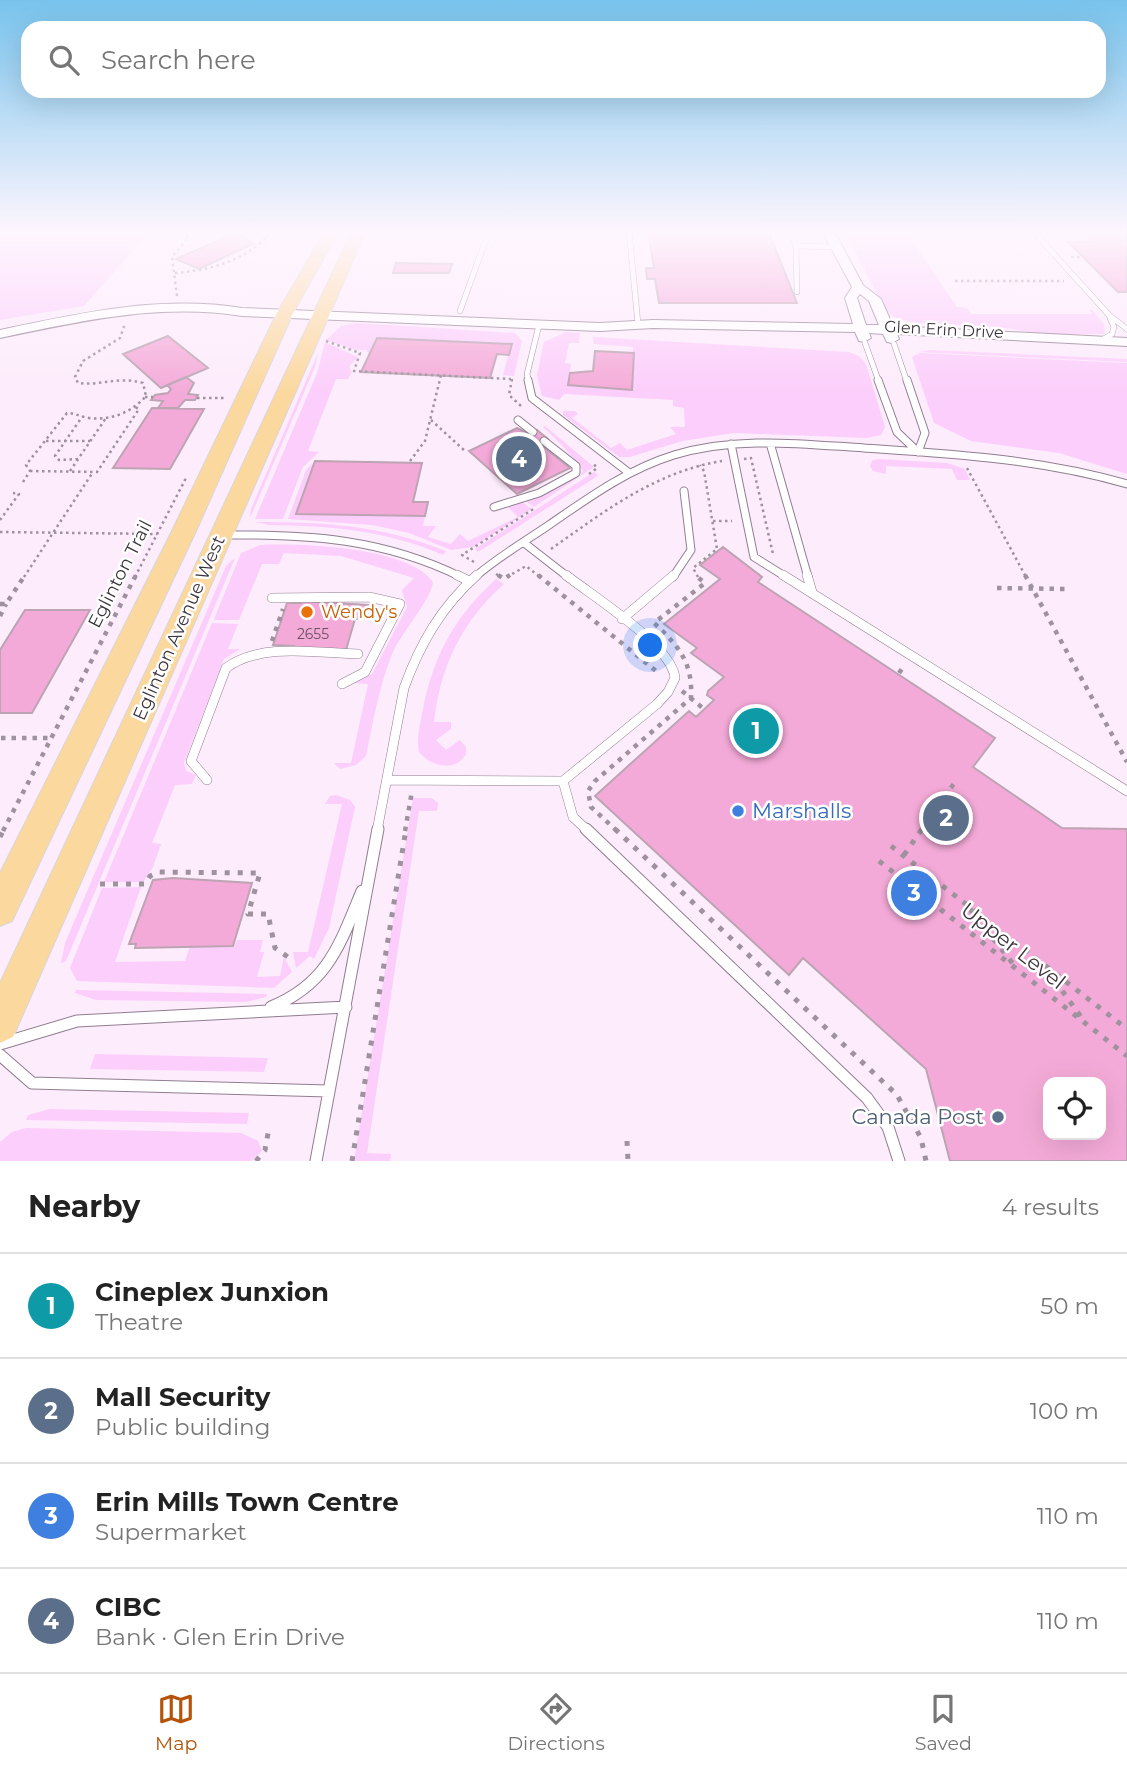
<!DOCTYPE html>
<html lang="en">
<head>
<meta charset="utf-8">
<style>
  body { margin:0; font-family:Montserrat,sans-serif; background:#f2f2f2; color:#222 }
  .controls { position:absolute; right:21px; bottom:21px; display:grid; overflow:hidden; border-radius:14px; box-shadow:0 7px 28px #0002 }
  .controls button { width:63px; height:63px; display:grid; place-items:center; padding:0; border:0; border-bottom:2px solid #e0e0e0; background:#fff; color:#222; font:35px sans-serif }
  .you { position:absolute; left:651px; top:646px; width:24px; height:24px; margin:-18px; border:5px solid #fff; border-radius:50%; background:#1a73e8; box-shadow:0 0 0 10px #1a73e833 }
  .badge { display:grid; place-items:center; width:46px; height:46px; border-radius:50%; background:#b45309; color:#fff; font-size:23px; font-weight:700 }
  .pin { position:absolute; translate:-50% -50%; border:4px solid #fff; box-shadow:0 2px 7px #0006 }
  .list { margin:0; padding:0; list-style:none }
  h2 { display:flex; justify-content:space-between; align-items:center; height:91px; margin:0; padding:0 28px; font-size:30px }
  h2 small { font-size:23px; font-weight:400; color:#767676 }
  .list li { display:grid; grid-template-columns:46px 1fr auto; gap:21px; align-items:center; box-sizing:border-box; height:105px; padding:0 28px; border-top:2px solid #e0e0e0 }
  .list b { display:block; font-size:26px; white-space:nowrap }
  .list p { margin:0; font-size:23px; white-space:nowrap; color:#767676 }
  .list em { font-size:23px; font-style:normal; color:#767676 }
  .icon { flex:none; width:38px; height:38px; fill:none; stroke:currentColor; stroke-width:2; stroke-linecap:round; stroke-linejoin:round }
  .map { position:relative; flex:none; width:1127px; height:1161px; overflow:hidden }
  .search { position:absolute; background:#fff; box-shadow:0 7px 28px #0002; left:21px; right:21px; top:21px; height:77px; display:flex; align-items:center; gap:18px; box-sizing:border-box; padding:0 24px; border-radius:21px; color:#767676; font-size:26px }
  .sheet { height:511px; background:#fff }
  nav { display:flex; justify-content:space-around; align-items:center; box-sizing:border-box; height:98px; border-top:2px solid #e0e0e0; background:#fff; font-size:19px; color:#767676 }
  nav a { display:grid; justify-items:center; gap:4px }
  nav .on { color:#b45309 }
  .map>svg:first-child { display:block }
  .green { fill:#fccefb }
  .building { fill:#f4aad8; stroke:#bca4b3; stroke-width:2; fill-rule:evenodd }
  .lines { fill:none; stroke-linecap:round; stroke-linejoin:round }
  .service-far3-casing { stroke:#907e90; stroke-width:6 }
  .service-far2-casing { stroke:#907e90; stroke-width:9 }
  .service-far1-casing { stroke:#907e90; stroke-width:10 }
  .service-casing { stroke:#907e90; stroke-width:13 }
  .tertiary-casing { stroke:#907e90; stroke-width:2 }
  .primary-casing { stroke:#d8d6d8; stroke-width:2 }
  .path-far2 { stroke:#9e929e; stroke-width:2.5; stroke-dasharray:2.5 3.5; stroke-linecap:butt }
  .path-far1 { stroke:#9e929e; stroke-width:4.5; stroke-dasharray:4.5 6; stroke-linecap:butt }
  .path { stroke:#9e929e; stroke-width:5; stroke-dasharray:5 8; stroke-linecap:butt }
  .service-far3 { stroke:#fff; stroke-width:5 }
  .service-far2 { stroke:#fff; stroke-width:7 }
  .service-far1 { stroke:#fff; stroke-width:9 }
  .service { stroke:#fff; stroke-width:11 }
  .tertiary { fill:#fff; fill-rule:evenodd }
  .primary { fill:#fbd89e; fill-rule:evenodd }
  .food-dot { fill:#e8710a; stroke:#fff; stroke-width:2.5 }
  .shop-dot { fill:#3f7fe0; stroke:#fff; stroke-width:2.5 }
  .service-dot { fill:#5c6f8a; stroke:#fff; stroke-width:2.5 }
  .labels { text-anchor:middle; stroke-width:5; stroke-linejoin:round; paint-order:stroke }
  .number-label { font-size:14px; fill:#6a5263 }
  .far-street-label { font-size:16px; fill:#3c343c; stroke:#fff }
  .street-label { font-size:18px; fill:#3c343c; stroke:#fff }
  .food-label { font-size:18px; fill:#c56008; stroke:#fff; text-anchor:start }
  .near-shop-label { font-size:21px; fill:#366cbe; stroke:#fff; text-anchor:start }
  .near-street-label { font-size:21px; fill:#3c343c; stroke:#fff }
  .near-service-label { font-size:21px; fill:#4e5e75; stroke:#fff; text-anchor:end }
</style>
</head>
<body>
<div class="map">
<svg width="1127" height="1161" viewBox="0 0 1127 1161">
  <rect width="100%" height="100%" fill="#fdecfc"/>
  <path class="green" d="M0 231H150L84 306 0 320Z
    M844 231H905L957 307 967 308 971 314H1092L1089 310H1092L1104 324 1105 334H1042L998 327 916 323 896 318 886 311Z
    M356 323 515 333 522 341 514 376 503 375 511 344 378 338 369 354 366 350H356L326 340 341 326Z
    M566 332 580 333 579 343H569L565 363 571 364 568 385 632 390 633 347 594 344 593 337 849 352 859 356 866 364 885 427 881 435 867 438 734 433 682 441 630 457H619L563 415V411H575L578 414 572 418 611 448 620 443 627 450 676 434 670 427H685L684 408 673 406V400L564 394 559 400 542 396 537 375 544 342Z
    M325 342 358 357 349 367 352 372 348 379H336L308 451 319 452 303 467 283 519H255L317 373Z
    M930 350 1127 359V362L919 352Z
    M318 353 315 367 250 518 251 509Z
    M920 353 1127 363V474L1059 453 971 441 934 423 912 357Z
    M545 426 594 467 534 507 525 501 579 477 583 471C579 463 551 433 543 427Z
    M877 459 947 463 965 469 970 480H957L952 469 886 466V474L873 471 870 466 872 461Z
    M315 461 310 474 425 516 423 526H436L428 537 451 544 460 534 468 541 518 517 508 507 522 502 532 509 473 547 451 550 409 533 372 525 288 519 306 470Z
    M594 472 598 475 593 479 478 552 475 549Z
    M256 522C326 522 380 525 446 551L443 555C386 530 330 526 269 525Z
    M260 545C300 543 409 547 433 582 431 600 401 633 392 654 379 687 373 721 366 756L356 765 340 769 334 763H351L368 684 355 683 372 674 407 607 402 590 414 578 341 556 284 553 279 564H262L239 620H216L214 619 241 553Z
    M235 558 66 961 61 963 65 943 226 566Z
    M496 579 504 584C462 621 440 667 434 722H451V729L436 740 446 750 460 740 466 747V754C456 773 430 766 419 752 416 739 420 727 422 714 432 658 454 617 496 579Z
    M212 623 238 624 228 649H240L224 659 184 763 186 771 196 775 192 784 175 785 152 843 161 844 153 867 143 882H104Z
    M336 795 350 800 355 807 329 928 314 959 310 956 296 968 293 952H308L342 804H325L330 796Z
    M413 798H432L438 803 437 811H419L367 1153 391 1154 390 1161H354Z
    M141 887 115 962 185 961 190 946 234 947 237 940H263L260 952H264L257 977 280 976 284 957 292 972 274 988 77 981 70 968 102 888Z
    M76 990 267 994 266 997 246 1002 96 1000 75 993Z
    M95 1054 268 1058 264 1072 90 1069Z
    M50 1109 249 1113 247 1124 26 1120 28 1115Z
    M26 1128 241 1133 258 1141 262 1151 251 1161H0V1142L12 1132Z"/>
  <path class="building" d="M648 231H784L769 233 797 303H659L655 279H647L646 268H654Z
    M1082 231H1127V292H1118L1068 242H1094Z
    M231 235 241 236 253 244 199 269 176 259Z
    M396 263 452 264 449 273H393Z
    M168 336 208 368 161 388 123 354Z
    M377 338 512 344 509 355 497 354 490 378 361 372Z
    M595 351 634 353 632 390 568 385 570 373 593 371Z
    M186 377 194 383 188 394 198 395 195 400H185L178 408H158L163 401 151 400 155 395 168 393 171 389 167 385Z
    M152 408 204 409 170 469 113 468Z
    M517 428 529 434 537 430 548 439 539 443 570 468 517 494 469 451Z
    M315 461 422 463 413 502H428L425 516 296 514Z
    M723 547 762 577 758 582 995 738 973 767 1062 828 1127 829V1161H950L926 1069 803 958 789 975 595 796 689 711 696 717 714 700 707 695 708 691 724 677 691 653 697 648 664 624 720 579 700 565ZM1048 1082H1101V1135H1048Z
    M302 601 368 605 364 618 355 619 346 650 293 649 294 646 273 645 287 603H301Z
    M25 610H90L32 713H0V650Z
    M173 878 252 883 233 946 135 948 136 944H129L153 880Z"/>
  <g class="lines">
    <defs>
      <path id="service-far3" d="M629 231 638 324
        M791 231 796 247 797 292
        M1033 231 1109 315 1127 329
        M798 246 836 247
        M460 311 489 231
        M1102 340 1112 334 1114 327 1110 318
        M865 343 879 382
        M894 344 907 382
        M529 382 527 374 539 325"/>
      <path id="service-far2" d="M528 380 532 398 628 472
        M878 380 897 432 918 452
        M907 380 925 433 918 452
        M518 420 533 432
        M770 443 808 577
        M731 444 754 557 786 577
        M494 507 539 493 576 473V466L544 441
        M225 535C309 534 384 539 461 577
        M523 542 568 577
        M475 577C498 557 524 542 549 525 588 498 628 469 674 455 736 436 801 444 864 448 953 454 1041 459 1127 484
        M673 577 691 550 684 491"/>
      <path id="service-far1" d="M457 575 469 581
        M783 575 1127 791
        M807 575 812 592
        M272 598 369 597 400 604 365 672 342 684
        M622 619 674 575
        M207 780 191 761 226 668C262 642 316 653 358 654
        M387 780 563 781 573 817 588 831
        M563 781 657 704 668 692 675 678C672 645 592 596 566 575
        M377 831 404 688C420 644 441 607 477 575"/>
      <path id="service" d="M586 829 867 1098 888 1127 899 1161
        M271 1007C328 984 340 944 362 891
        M0 1044 77 1021 346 1007
        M0 1055 32 1083 329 1091
        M316 1161 378 829"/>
      <path id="tertiary" d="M822 231H834L863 285 881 299 893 326 1127 338V346L897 334 899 339 892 343 887 342 883 334 869 333 871 338 864 342 859 341 855 332 653 328 600 331 242 316C161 303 80 321 0 338V330C80 313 161 295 242 308L600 323 653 320 853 324 845 298 852 287ZM860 294 869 301 879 325H866L857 298Z"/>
      <path id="primary" d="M325 231H339L293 313 196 531 12 921 0 926V873L172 531 277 313Z
        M352 231H366L13 1037 0 1043V983Z"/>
    </defs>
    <use href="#service-far3" class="service-far3-casing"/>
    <use href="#service-far2" class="service-far2-casing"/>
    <use href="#service-far1" class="service-far1-casing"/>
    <use href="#service" class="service-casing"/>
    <use href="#tertiary" class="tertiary-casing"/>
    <use href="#primary" class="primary-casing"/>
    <path class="path-far2" d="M1071 257H1083
      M175 273C212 270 248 260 272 231
      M955 281H1064
      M177 296 172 257 189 237 183 234 185 231
      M326 341 360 353 354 371 511 379
      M512 379 509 395 521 406
      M145 397H153
      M197 398H226
      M431 420 465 451
      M46 441H90
      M78 459 59 460 55 456 82 417
      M744 459 751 458 773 554
      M410 461 425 441 441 375
      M967 468 1026 577
      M30 471 97 472 139 409 135 407
      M70 471 106 418
      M589 474 597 468 593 463
      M23 482 30 471 26 465 67 413C75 413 81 417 89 418 111 421 132 412 146 396L143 383C118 376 101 386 78 383L75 377 83 361 120 338 125 324
      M0 520 19 494 13 493
      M713 521H732
      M0 532 157 534
      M551 549C605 511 655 472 722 461
      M474 562 462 555 535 508
      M496 574 501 577
      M24 577 93 472
      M135 577 186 478
      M507 577 526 566 540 577
      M698 577 693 568 717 549 704 471 700 465"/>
    <path class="path-far1" d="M498 575 504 579 510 575
      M538 575 656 671
      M1025 575 1127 762
      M997 588 1065 589
      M0 604H6L25 575
      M0 616 6 604
      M272 641 283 609
      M899 673 904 666
      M682 691 704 709
      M1 738H51
      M3 831 136 575
      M405 831 412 791
      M617 831 591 807 588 791 595 781 691 698C693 663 679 646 654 623L705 583 695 575
      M921 831 955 782"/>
    <path class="path" d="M615 829 897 1095 921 1138 926 1161
      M0 837 4 829
      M891 846 1127 1029
      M904 855 922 829
      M879 861 1127 1056
      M100 884H145L150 876 159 872 260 873 248 914H268L275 948 288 957
      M969 908 1014 965
      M1047 970 1084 1021
      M627 1141 628 1161
      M256 1161 265 1150 269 1128
      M352 1161 406 829"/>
    <use href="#service-far3" class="service-far3"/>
    <use href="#service-far2" class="service-far2"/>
    <use href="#service-far1" class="service-far1"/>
    <use href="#service" class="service"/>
    <use href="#tertiary" class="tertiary"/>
    <use href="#primary" class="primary"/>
  </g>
  <linearGradient id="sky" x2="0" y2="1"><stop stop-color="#78c3ed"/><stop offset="0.59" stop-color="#fef6fe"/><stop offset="1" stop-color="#fef6fe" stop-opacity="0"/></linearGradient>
  <rect width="1127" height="394" fill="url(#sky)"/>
  <circle class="food-dot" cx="307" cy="612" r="7"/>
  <circle class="shop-dot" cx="738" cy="811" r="7"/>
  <circle class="service-dot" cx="998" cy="1117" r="7"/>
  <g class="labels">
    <g class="number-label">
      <text x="313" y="639">2655</text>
    </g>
    <g class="far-street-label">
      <text transform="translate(944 329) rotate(3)" y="6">Glen Erin Drive</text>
    </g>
    <g class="street-label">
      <text transform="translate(120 574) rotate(-63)" y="6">Eglinton Trail</text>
      <text transform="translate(179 628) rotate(-66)" y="6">Eglinton Avenue West</text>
    </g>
    <g class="food-label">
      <text x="321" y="618">Wendy's</text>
    </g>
    <g class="near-shop-label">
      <text x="752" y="818">Marshalls</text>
    </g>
    <g class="near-street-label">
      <text transform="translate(1013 946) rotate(38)" y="7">Upper Level</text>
    </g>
    <g class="near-service-label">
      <text x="984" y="1124">Canada Post</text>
    </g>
  </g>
</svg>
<div class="controls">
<button><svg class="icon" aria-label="locate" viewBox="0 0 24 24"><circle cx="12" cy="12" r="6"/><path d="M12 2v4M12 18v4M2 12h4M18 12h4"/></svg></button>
</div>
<div class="you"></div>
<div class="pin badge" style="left:756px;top:731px;background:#0f9aa8">1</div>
<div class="pin badge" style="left:946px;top:818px;background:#5c6f8a">2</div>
<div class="pin badge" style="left:914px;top:893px;background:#3f7fe0">3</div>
<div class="pin badge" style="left:519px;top:459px;background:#5c6f8a">4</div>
<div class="search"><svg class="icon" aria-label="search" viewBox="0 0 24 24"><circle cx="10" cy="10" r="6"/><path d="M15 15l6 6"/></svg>Search here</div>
</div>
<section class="sheet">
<h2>Nearby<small>4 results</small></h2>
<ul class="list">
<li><span class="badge" style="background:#0f9aa8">1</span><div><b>Cineplex Junxion</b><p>Theatre</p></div><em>50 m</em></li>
<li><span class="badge" style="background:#5c6f8a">2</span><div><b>Mall Security</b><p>Public building</p></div><em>100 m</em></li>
<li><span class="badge" style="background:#3f7fe0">3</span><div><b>Erin Mills Town Centre</b><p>Supermarket</p></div><em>110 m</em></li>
<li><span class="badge" style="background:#5c6f8a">4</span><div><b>CIBC</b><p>Bank · Glen Erin Drive</p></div><em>110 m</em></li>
</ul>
</section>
<nav>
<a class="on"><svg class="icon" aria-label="map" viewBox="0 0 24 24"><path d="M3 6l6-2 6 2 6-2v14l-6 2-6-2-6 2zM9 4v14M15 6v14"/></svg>Map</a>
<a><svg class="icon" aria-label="directions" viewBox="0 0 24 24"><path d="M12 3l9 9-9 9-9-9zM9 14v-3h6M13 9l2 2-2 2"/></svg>Directions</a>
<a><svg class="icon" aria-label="saved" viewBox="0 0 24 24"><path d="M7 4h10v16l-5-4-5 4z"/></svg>Saved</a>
</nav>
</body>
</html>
